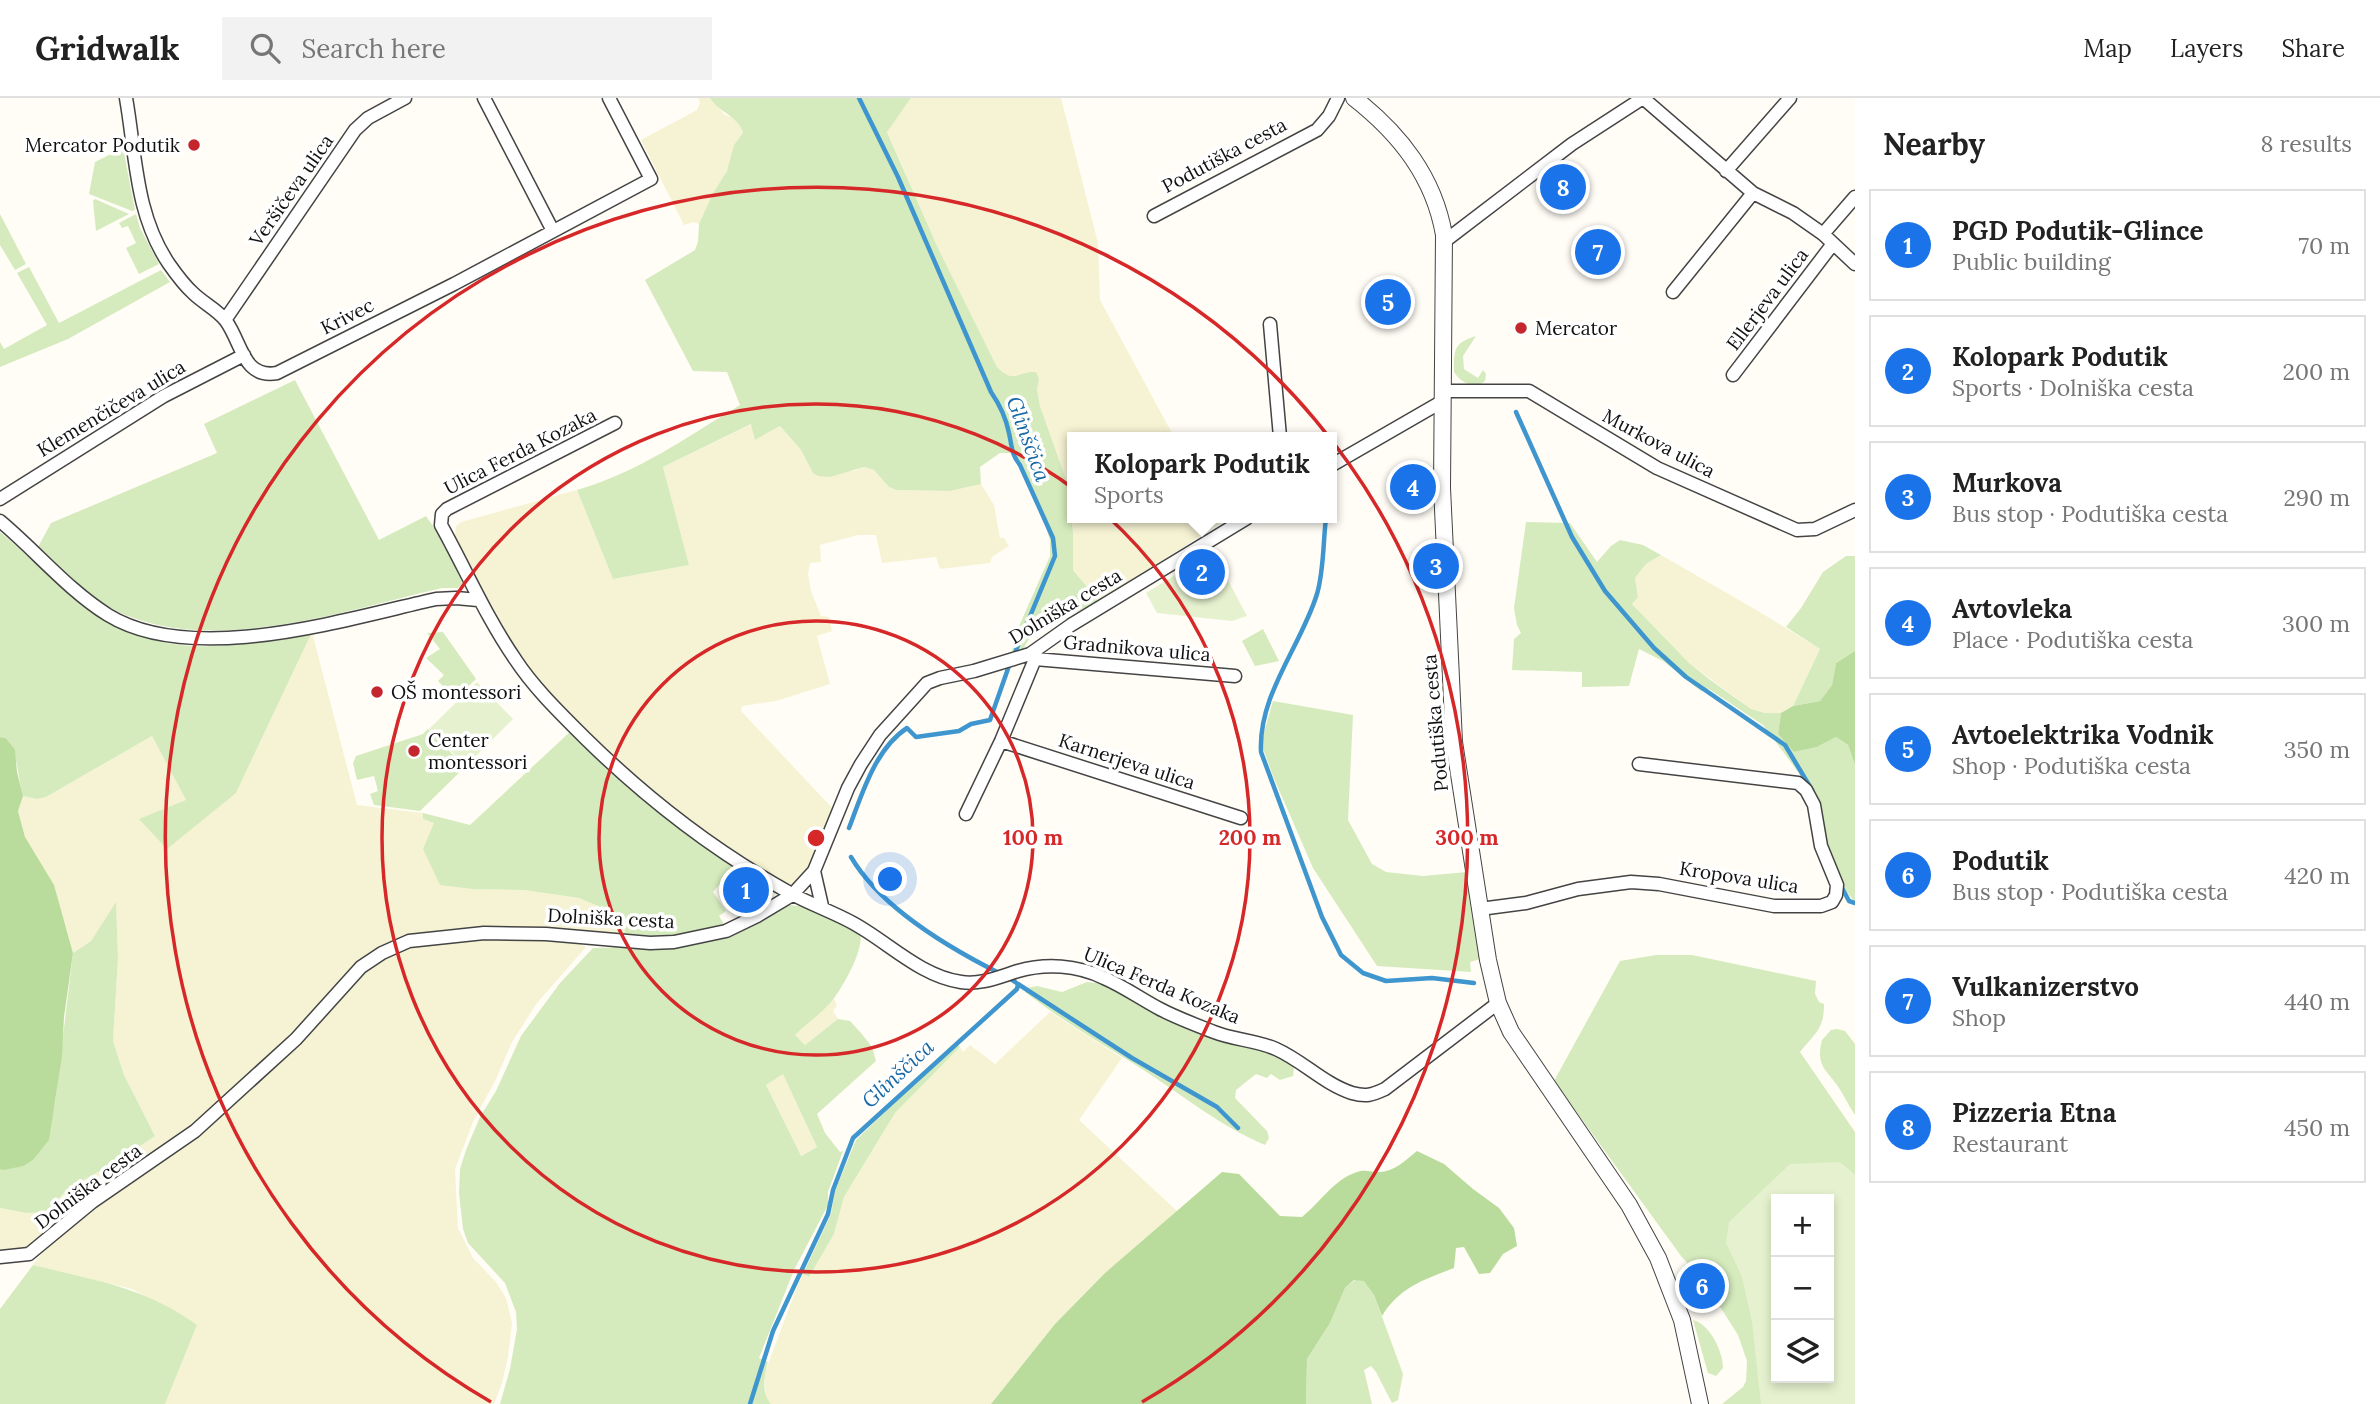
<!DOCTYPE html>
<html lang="en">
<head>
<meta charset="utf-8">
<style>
  body { margin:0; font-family:Lora,serif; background:#f2f2f2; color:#222 }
  .controls { position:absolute; right:21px; bottom:21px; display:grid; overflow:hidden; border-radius:0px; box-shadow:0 4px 10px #0003 }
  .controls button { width:63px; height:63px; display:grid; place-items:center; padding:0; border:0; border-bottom:2px solid #e0e0e0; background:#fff; color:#222; font:35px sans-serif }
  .you { position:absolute; left:891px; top:782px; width:24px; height:24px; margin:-18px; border:5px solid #fff; border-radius:50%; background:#1a73e8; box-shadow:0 0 0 10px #1a73e833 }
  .badge { display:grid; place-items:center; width:46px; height:46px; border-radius:50%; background:#1a73e8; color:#fff; font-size:23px; font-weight:700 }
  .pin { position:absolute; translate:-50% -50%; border:4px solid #fff; box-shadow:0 2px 7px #0006 }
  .popup { position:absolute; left:1067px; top:334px; width:270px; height:91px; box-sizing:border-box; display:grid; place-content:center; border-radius:0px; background:#fff; filter:drop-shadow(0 2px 5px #0005); font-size:23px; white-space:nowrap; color:#767676 }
  .popup b { font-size:26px; color:#222 }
  .popup::after { content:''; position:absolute; left:50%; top:100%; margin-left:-14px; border:14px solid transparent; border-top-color:#fff }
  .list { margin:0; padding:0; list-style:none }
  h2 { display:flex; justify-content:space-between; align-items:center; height:91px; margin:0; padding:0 28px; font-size:30px }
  h2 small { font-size:23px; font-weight:400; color:#767676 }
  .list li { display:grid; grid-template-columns:46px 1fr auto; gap:21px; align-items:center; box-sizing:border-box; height:112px; margin:0 14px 14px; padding:0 14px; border:2px solid #e0e0e0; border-radius:0px }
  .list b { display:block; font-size:26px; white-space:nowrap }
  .list p { margin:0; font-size:23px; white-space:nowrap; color:#767676 }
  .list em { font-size:23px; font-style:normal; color:#767676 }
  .icon { flex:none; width:38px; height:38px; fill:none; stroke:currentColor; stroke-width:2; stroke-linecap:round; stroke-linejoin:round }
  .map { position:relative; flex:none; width:1855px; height:1306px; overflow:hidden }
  header { display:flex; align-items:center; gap:42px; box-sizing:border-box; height:98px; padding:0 35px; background:#fff; border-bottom:2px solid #e0e0e0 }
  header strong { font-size:33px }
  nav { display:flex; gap:38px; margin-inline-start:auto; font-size:24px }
  .search { width:490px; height:63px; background:#f2f2f2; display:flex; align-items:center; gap:18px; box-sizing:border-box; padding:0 24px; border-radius:0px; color:#767676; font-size:26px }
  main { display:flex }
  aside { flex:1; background:#fff }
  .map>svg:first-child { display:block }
  .farmland { fill:#f6f3d4 }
  .green { fill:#d5ebbd; fill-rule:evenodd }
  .forest { fill:#b9dc9c }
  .pitch { fill:#e6f2cf; fill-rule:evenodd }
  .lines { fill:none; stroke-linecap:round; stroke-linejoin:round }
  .stream { stroke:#3f96cf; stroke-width:4.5 }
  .minor-casing { stroke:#444; stroke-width:15 }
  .tertiary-casing { stroke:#444; stroke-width:18 }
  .minor { stroke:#fff; stroke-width:12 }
  .tertiary { stroke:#fff; stroke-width:16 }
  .ring { fill:none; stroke:#d62828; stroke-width:3.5 }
  .poi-dot { fill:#c4262e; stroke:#fff; stroke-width:2.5 }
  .labels { text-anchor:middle; stroke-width:7; stroke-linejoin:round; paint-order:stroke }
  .poi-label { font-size:19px; fill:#111; stroke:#fff; text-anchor:start }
  .street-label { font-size:19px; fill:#111; stroke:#fff }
  .water-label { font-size:21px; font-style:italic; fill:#1768a6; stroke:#fff }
  .centre { fill:#d62828; stroke:#fff; stroke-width:3.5 }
  .ring-label { font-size:21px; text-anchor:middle; font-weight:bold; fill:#d62828; stroke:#fff; stroke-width:7; stroke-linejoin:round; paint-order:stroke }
</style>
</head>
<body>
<header>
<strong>Gridwalk</strong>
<div class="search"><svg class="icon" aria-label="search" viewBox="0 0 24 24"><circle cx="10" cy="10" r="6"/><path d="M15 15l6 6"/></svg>Search here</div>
<nav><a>Map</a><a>Layers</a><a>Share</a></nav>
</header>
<main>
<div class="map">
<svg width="1855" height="1306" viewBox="0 0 1855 1306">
  <rect width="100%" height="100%" fill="#fffdf5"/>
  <path class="farmland" d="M698 0H710L725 17 734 20 740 25 743 35 727 73 713 95 699 126 694 124 684 127 641 42 697 12 700 5Z
    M911 0H1061L1098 145 1100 202 1174 339H1072V420H1217L1219 426 1099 503 1073 472V434L1068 387 1040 308 1037 291 1039 281 1024 276 1015 280 1006 278 997 269 938 150 887 33Z
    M752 326 755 342 780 328 801 352 813 374 854 373 864 369 874 372 889 389 896 392 950 393 981 386 994 407 1000 440H1004L1009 448 992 459 990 465 940 471 936 459 882 465 876 437H858L820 447 821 464 810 465 808 476 811 493 821 518 829 519 832 533 817 538 830 586 776 603 742 608 741 613 835 713 812 767 791 789 739 760 680 720 611 661 532 576 514 550 457 449 455 437 456 428 461 424 577 392 613 481 689 467 663 369Z
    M1661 457 1758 513 1820 551 1793 608 1781 615H1765L1751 611 1689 565 1632 506 1638 499 1635 480 1646 466Z
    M312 534 357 707 423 715V721L435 725 473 791 524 792 579 800 626 820 624 838 596 834 513 829 449 831 419 836 385 848 276 952 192 1029 71 1114 27 1152 0 1154V1110L26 1115 55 1103 69 1090 118 1063 155 1038 124 977 113 943 118 860 116 806 91 843 73 855 67 832 25 739 18 713 23 698 37 701 46 699 152 638 186 702 236 695Z
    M488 841 552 843 577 845 586 849 537 905 512 944 496 981 473 1024 455 1071 458 1130 473 1160 496 1184 506 1200 509 1212 512 1225 508 1259 502 1285 494 1306H165L197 1227 132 1191 33 1167 41 1156 86 1115 194 1040 255 988 311 935 370 870 391 857 413 848Z
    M834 901 837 908 833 913 838 921 805 947 794 937Z
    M1050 914 1122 960 1079 1022 1178 1114 1105 1175 1055 1226 991 1306H771L766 1301 764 1277 798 1186 803 1176 809 1179 834 1136 844 1099 895 1015 960 949 963 954 970 947 995 966Z
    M784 975 817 1049 800 1058 766 987Z"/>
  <path class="green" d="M710 0H911L887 34 938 150 997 269C1015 287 1016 273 1036 274L1039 281 1037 291 1040 308 1068 387 1073 434V472L1099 503 1072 516 1067 508 1050 510 1045 514 1022 553 1017 556 1012 553 1016 535 1050 458V443L1042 414 1022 365 1013 355H1000L980 369 981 386 950 393 896 392 889 389 874 372 864 369 830 379 818 378 813 375 801 352 780 328 755 342 751 326 663 369 689 467 613 481 577 392C639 374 685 340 740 307L727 274 693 273 645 182 695 152 698 144 699 126 713 95 727 73 734 47 743 35C738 17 720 16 710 0Z
    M123 50 135 112 132 113 89 96 95 64Z
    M95 101 129 116 96 133 93 103Z
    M0 116 26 166 15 172 0 147Z
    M136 116 140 130 159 166 139 176 126 150 136 145 128 128 122 130 119 125Z
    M29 169 59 225 161 172 170 184 68 241 0 269V244L4 251 47 227 17 175Z
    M1476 238 1463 258 1464 271 1478 280 1483 272 1486 276 1485 283C1475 292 1461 285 1454 274 1454 252 1453 245 1476 238Z
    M295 282 379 442 426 418C439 437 462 462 462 486L458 490H442C343 513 203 562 107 508 81 493 60 471 38 449L51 425 217 355 204 326Z
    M1526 424 1570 425 1597 464 1611 448 1620 442 1643 447 1661 457 1646 466 1635 480 1638 499 1632 506 1689 565 1709 581 1751 611 1765 615H1781L1778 636 1794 654 1817 649 1836 639 1848 647 1855 667V804L1841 787 1829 757 1819 708 1813 694 1763 627 1709 591 1701 593 1663 563 1639 551 1629 588 1582 589V574L1512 572 1514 541 1521 535 1517 527 1514 510Z
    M0 434C23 453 45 476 69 494 92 512 119 531 147 540 198 557 261 544 312 534L236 695 167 751 139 721 186 702 152 638 46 699 37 701 23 698C17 678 19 656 6 640L0 639Z
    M1846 458H1855V553L1836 565 1832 587 1820 603 1793 608 1820 551 1786 529 1801 510 1823 474Z
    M1263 531 1279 563 1255 568 1242 543Z
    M443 534 476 581 455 601 438 583 444 577 426 560 440 551 427 535Z
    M1273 603 1353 617 1348 722 1372 766 1386 774 1423 778 1467 774 1480 861 1470 864 1471 874 1377 868 1313 770 1273 678 1261 645Z
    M428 631 465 669 420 713 374 707 370 696 378 693 374 678 357 682 353 665 356 658 423 636Z
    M572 632 737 767 713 794 726 813 719 818 725 828 670 840 624 838 626 820 579 800 524 792 473 791 440 787 423 751 434 725 423 721V715L470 727Z
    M116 804 118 860 113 943 124 977 155 1038 118 1063 69 1090 45 1114 26 1115 0 1110V1071L24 1068 33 1062 55 1005 73 855 91 843Z
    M790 807 807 809 860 833C865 850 845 885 835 899 825 913 807 925 795 937L805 947 838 921 850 923 861 935 872 949 876 963 817 1016 825 1035 840 1054 843 1053 828 1094V1107L794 1172 759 1260 768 1264C764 1277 761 1295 771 1306H500L510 1271 517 1231 516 1214 505 1185 468 1145 463 1131 459 1095 460 1071 466 1052 480 1019 496 993 521 938 560 885 593 850 665 848ZM783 976 817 1049 801 1058 766 987Z
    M1656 857H1692L1816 883 1815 896 1819 904 1824 906C1824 932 1815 935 1800 954L1855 1034V1306H1722L1743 1289 1746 1283 1747 1263 1738 1237 1705 1185 1681 1158 1554 983 1620 863ZM1776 1101H1829V1280H1776Z
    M1087 884 1105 886 1290 962 1294 970 1293 978 1280 982 1271 976 1267 980 1256 976 1236 992 1235 1000 1267 1033 1269 1040 1265 1047C1220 1028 1182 997 1142 971 1102 946 1062 923 1025 894L1027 890 1037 888 1062 894Z
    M1837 931 1845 933 1855 946V1017C1848 1007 1844 997 1837 987 1824 970 1816 966 1822 942L1831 932Z
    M957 945 960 949 895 1015 844 1099 834 1136 809 1179 803 1176 831 1116 835 1093 856 1042Z
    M33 1167C93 1182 145 1189 197 1227L165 1306H0V1211Z
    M1355 1182H1364L1374 1197 1403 1276 1398 1302 1392 1305 1376 1274 1371 1268 1364 1272 1372 1306H1306L1307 1261 1330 1225 1345 1190Z
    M1693 1222C1710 1226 1723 1254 1723 1270L1716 1278 1708 1275Z"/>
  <path class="forest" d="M1855 553V667L1848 647 1836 639 1817 649 1794 654 1778 636 1781 615 1793 608 1820 603 1832 587 1836 565Z
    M0 639 6 640 15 652 17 674 23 698 18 713 25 739 54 787 73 855 64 919 62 958 49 1042 33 1062 24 1068 3 1072 0 1071Z
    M1417 1053 1444 1066 1473 1091 1499 1110 1514 1130 1517 1148 1503 1156 1490 1175 1479 1176 1464 1149 1456 1150 1454 1170C1423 1182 1400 1189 1382 1218L1374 1197 1364 1183 1354 1182 1345 1190 1330 1225 1307 1261 1306 1306H991L1055 1226 1105 1175 1222 1074 1239 1076 1280 1118 1302 1119C1321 1104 1333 1082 1357 1074 1364 1071 1372 1074 1379 1074 1394 1074 1406 1062 1417 1053Z"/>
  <path class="pitch" d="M1213 454 1247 518 1232 523 1157 515 1146 495Z
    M477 584 513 621 466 668 429 631Z
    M1840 1064 1855 1077V1306H1761L1752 1224 1742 1179 1726 1145 1729 1124 1790 1066ZM1829 1101V1280H1776V1101Z"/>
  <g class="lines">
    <path class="stream" d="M859 0 898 79 991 294C1000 307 1006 320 1009 335 1012 348 1011 356 1020 367L1053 440 1055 458 1014 557
      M1516 314 1572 439 1605 493 1654 550 1686 579 1785 647 1812 692
      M1326 420C1323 444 1324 472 1317 496 1301 548 1258 597 1261 654L1322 819 1341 857 1363 875 1386 883 1432 880 1474 885
      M849 730C862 696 875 651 907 630L916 639 959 633 971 626 990 622 1010 565
      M851 759C881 810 949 850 1001 876
      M1841 788 1849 803 1855 805
      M1018 886 1132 960 1217 1009 1238 1030
      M750 1306 773 1233 828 1116 833 1092 853 1040 1017 891 1018 886 1009 880"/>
    <defs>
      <path id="minor" d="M126 0C136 57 135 116 169 166 176 176 184 187 193 195 203 205 218 212 226 223 242 245 243 281 277 275L454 186 651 81 609 0
        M484 0 553 133
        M1726 73 1790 0
        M1154 118 1317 32 1329 18 1338 0
        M1823 136 1855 99
        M1445 143 1572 46 1643 0 1753 95 1793 115 1823 136 1855 166
        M1673 194 1753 95
        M225 222 355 32 368 20 405 0
        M1270 226 1280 339
        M1733 277 1832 147
        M1443 293H1529L1657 370 1797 432 1815 431 1855 412
        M615 325 447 411 442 416 441 427C466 472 486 519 515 561 534 590 560 615 585 640 646 700 714 753 790 795 810 806 833 814 853 825 888 844 920 878 961 884 981 887 999 879 1018 873 1046 865 1077 867 1104 880 1123 888 1141 901 1160 911 1177 920 1196 927 1214 934 1234 942 1256 942 1276 951 1303 963 1324 986 1352 995 1366 999 1372 997 1385 991L1498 905
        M1332 367 1443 303
        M0 401 164 298 244 257
        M0 423C36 453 68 492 108 517 193 569 346 521 436 501L456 500 478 502
        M1035 561 1235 578
        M1001 643 1241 720
        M966 716 1001 643 1035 561 1030 556
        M814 773 822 808
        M1480 811 1526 805 1578 791 1631 784 1659 786 1774 808H1821L1832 804 1836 797 1837 787 1821 748 1814 707 1806 692 1798 685 1639 666
        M0 1159 29 1156 92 1104 195 1033 296 941 361 869 382 855 409 843 484 835 546 836 650 845 674 844 726 833 757 818 792 797 814 773 848 690 861 666 880 637 927 585 940 580 974 573 1030 556 1071 527 1247 420"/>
      <path id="tertiary" d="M1354 0C1400 36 1434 79 1444 137L1442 390 1454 644 1488 862 1498 905 1511 934 1629 1107 1658 1160 1682 1222 1700 1306"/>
    </defs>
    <use href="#minor" class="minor-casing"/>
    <use href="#tertiary" class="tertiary-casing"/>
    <use href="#minor" class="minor"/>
    <use href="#tertiary" class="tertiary"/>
  </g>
  <g class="ring">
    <circle cx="816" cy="740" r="217"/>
    <circle cx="816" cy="740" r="434"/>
    <path d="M491 1304A651 651 0 1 1 1142 1304"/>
  </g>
  <g class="poi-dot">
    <circle cx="194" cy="47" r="7"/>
    <circle cx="1521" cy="230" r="7"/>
    <circle cx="377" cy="594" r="7"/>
    <circle cx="414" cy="653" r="7"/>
  </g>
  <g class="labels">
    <g class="poi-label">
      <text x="180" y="54" text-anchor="end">Mercator Podutik</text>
      <text x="1535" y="237">Mercator</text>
      <text x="391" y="601">OŠ montessori</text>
      <text x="428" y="649">Center<tspan x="428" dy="22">montessori</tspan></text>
    </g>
    <g class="street-label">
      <text transform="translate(1224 57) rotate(-28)" y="7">Podutiška cesta</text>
      <text transform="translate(291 92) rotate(-55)" y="7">Veršičeva ulica</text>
      <text transform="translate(1767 201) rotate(-53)" y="7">Ellerjeva ulica</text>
      <text transform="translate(347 218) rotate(-27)" y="7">Krivec</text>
      <text transform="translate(111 310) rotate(-31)" y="7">Klemenčičeva ulica</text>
      <text transform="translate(1659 345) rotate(28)" y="7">Murkova ulica</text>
      <text transform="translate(520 353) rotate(-27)" y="7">Ulica Ferda Kozaka</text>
      <text transform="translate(1065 508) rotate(-31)" y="7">Dolniška cesta</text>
      <text transform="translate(1137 550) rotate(5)" y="7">Gradnikova ulica</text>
      <text transform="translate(1435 625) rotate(-95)" y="7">Podutiška cesta</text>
      <text transform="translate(1127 663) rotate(18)" y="7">Karnerjeva ulica</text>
      <text transform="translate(1739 779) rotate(9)" y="7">Kropova ulica</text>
      <text transform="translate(611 820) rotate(3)" y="7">Dolniška cesta</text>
      <text transform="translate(1162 887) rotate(23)" y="7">Ulica Ferda Kozaka</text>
      <text transform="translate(88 1088) rotate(-37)" y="7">Dolniška cesta</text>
    </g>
    <g class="water-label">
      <text transform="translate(1028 341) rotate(70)" y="7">Glinščica</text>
      <text transform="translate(898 976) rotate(-43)" y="7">Glinščica</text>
    </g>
  </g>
  <circle cx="816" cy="740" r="10" class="centre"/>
  <g class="ring-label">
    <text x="1033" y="747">100 m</text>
    <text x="1250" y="747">200 m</text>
    <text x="1467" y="747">300 m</text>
  </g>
</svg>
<div class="controls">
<button>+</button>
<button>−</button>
<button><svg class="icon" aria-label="layers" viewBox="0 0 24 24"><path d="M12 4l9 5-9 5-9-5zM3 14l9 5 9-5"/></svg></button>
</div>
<div class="you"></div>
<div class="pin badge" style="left:746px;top:792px">1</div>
<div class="pin badge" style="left:1202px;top:474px">2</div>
<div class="popup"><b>Kolopark Podutik</b>Sports</div>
<div class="pin badge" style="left:1436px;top:468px">3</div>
<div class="pin badge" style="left:1413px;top:389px">4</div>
<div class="pin badge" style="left:1388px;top:204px">5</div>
<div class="pin badge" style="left:1702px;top:1188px">6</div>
<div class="pin badge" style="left:1598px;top:154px">7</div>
<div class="pin badge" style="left:1563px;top:89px">8</div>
</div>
<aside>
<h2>Nearby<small>8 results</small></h2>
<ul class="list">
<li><span class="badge">1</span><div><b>PGD Podutik-Glince</b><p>Public building</p></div><em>70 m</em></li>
<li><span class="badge">2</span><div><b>Kolopark Podutik</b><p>Sports · Dolniška cesta</p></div><em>200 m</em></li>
<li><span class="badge">3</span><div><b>Murkova</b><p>Bus stop · Podutiška cesta</p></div><em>290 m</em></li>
<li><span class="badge">4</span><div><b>Avtovleka</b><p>Place · Podutiška cesta</p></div><em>300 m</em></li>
<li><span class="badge">5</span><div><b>Avtoelektrika Vodnik</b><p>Shop · Podutiška cesta</p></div><em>350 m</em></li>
<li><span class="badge">6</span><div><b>Podutik</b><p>Bus stop · Podutiška cesta</p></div><em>420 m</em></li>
<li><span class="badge">7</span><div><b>Vulkanizerstvo</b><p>Shop</p></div><em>440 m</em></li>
<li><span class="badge">8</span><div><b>Pizzeria Etna</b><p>Restaurant</p></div><em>450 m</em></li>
</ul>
</aside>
</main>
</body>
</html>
